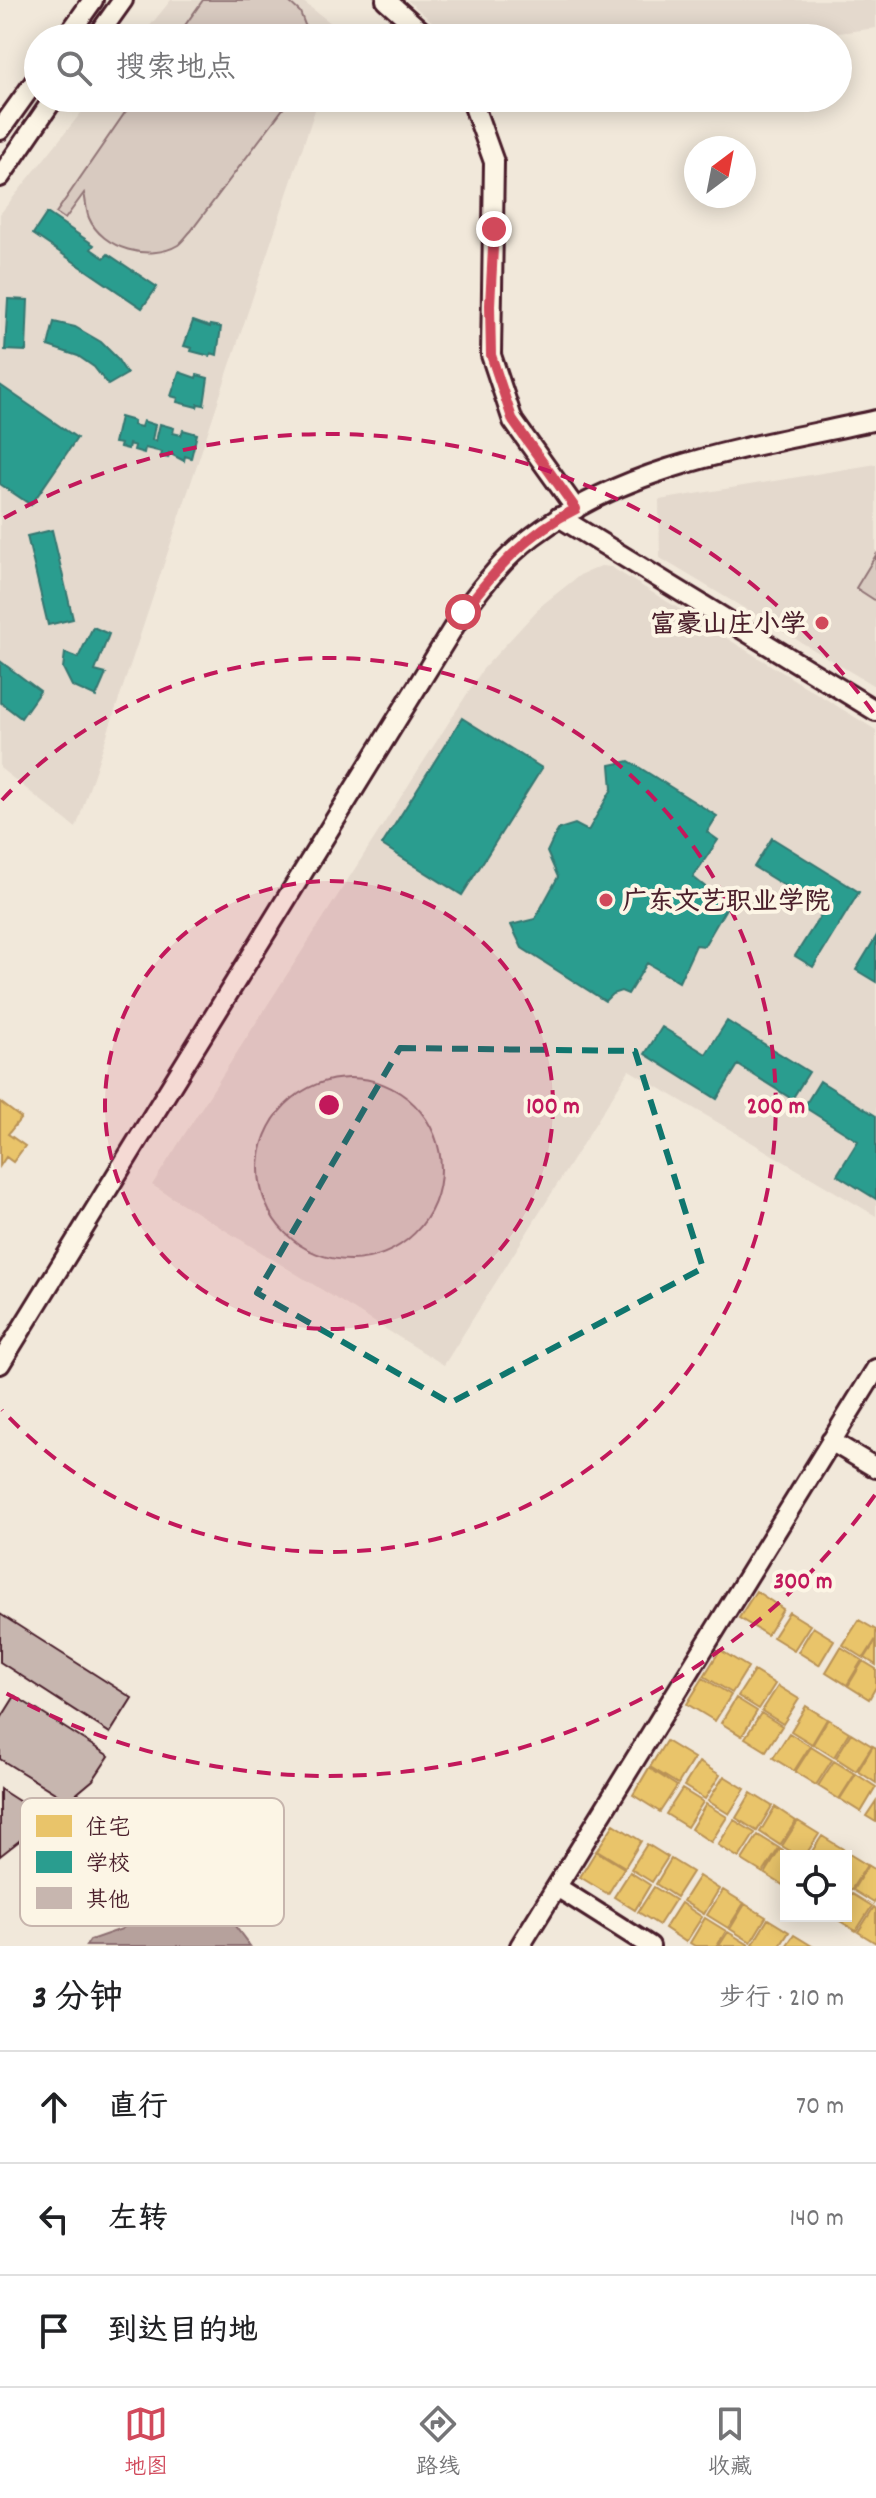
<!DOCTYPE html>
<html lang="zh">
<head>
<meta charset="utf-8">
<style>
  body { margin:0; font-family:Dekko,"LXGW WenKai TC",sans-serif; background:#f2f2f2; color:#202124 }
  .controls { position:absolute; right:24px; bottom:24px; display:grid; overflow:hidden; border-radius:0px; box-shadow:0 4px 20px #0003 }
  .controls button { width:72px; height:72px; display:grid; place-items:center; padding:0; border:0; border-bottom:2px solid #e0e0e0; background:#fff; color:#202124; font:40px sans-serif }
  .compass { position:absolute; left:684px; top:136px; width:72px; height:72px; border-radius:50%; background:#fff; box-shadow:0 4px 20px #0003; rotate:32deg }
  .stop { position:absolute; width:24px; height:24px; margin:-18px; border:6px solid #d1495b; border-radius:50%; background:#fff }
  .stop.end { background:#d1495b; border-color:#fff; box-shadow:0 2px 8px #0008 }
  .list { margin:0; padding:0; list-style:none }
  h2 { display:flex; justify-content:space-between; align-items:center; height:104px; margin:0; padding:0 32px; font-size:34px }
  h2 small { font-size:26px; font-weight:400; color:#757577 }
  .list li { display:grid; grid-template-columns:52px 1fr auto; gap:24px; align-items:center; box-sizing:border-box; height:112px; padding:0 32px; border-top:2px solid #e0e0e0 }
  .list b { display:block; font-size:30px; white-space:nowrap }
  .list em { font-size:26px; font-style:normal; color:#757577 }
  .icon { flex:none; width:44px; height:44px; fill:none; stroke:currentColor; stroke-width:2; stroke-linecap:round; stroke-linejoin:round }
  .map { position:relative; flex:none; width:876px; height:1946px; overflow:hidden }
  .search { position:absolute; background:#fff; box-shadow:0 4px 20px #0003; left:24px; right:24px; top:24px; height:88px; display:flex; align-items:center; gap:20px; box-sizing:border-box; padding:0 28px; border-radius:44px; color:#757577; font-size:30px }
  .sheet { height:440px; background:#fff }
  nav { display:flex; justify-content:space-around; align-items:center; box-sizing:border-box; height:112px; border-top:2px solid #e0e0e0; background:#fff; font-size:22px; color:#757577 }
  nav a { display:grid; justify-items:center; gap:4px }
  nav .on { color:#d1495b }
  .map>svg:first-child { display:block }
  .built { fill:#e4d9cd }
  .green { fill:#d8cac0; stroke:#917476; stroke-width:2 }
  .water { fill:#b6a19c; stroke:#8b6d6f; stroke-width:2 }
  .homes { fill:#e9c46a; stroke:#b99257; stroke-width:2 }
  .schools { fill:#2a9d8f; stroke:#347771; stroke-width:2 }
  .building { fill:#c7b6af; stroke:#4a1f2b; stroke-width:2 }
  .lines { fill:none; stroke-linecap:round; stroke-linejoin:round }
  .minor-casing { stroke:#4a1f2b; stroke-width:24 }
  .minor { stroke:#fcf5e5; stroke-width:18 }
  .route { stroke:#d1495b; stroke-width:10 }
  .marked { fill:none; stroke:#0f766e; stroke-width:6; stroke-dasharray:16 10; stroke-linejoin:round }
  .ring { fill:none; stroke:#c2185b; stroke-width:4; stroke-dasharray:14 10 }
  .poi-dot { fill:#d1495b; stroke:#fcf5e5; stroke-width:3 }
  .labels { text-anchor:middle; stroke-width:8; stroke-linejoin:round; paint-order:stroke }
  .poi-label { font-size:26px; font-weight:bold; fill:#4a1f2b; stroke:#fcf5e5; text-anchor:end }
  .key { fill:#fcf5e5; stroke:#c7b5ad; stroke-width:2 }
  .key-label { font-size:22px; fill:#4a1f2b }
  .centre { fill:#c2185b; stroke:#fcf5e5; stroke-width:4 }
  .ring-label { font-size:24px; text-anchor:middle; font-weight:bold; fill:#c2185b; stroke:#fcf5e5; stroke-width:8; stroke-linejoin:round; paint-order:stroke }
</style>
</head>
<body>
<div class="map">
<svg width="876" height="1946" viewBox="0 0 876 1946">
  <rect width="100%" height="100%" fill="#f1e8da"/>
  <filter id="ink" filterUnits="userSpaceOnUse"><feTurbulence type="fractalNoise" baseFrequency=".0125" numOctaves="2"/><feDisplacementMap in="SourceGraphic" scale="16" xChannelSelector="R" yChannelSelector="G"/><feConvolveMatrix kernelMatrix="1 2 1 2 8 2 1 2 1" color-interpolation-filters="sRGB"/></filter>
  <g filter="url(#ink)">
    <path class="built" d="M171 0H301L341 31 338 38H140Z
      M407 0H876V28L802 38 442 30Z
      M93 98H319L76 828 0 768V214Z
      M876 464V687L660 558 659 500Z
      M601 566 611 567 876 730V1216L629 1070 444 1365 152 1185 483 669 542 605 580 575Z"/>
    <path class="green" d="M203 0H287L300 12 310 38H176Z
      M135 98H291L191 231C187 235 183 241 178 245 150 262 102 249 89 218 86 211 86 201 84 193L65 219 56 213Z
      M876 555V601L856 588Z
      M259 1169a91 91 0 1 1 182 0a91 91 0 1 1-182 0Z"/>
    <path class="water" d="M150 1900 217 1902 250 1946H86L90 1940 122 1929Z"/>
    <path class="homes" d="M0 1102 21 1118 8 1134 25 1146 13 1162 6 1157 0 1166Z
      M756 1591 783 1609 767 1635 739 1618Z
      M789 1612 810 1625 794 1650 773 1637Z
      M859 1620 876 1630V1639L864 1658 843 1645Z
      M813 1627 834 1640 819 1665 798 1652Z
      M876 1641V1665L865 1658Z
      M841 1647 862 1660 847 1685 826 1672Z
      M720 1650 748 1667 732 1693 704 1676Z
      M863 1661 876 1669V1687L869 1699 848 1686Z
      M754 1671 775 1684 759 1709 738 1696Z
      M703 1678 731 1695 715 1721 687 1704Z
      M778 1686 799 1699 783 1724 762 1711Z
      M736 1698 757 1711 742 1736 721 1723Z
      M806 1706 827 1719 812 1744 791 1731Z
      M761 1713 782 1726 766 1751 745 1738Z
      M828 1719 849 1732 834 1757 813 1744Z
      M789 1733 810 1746 794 1771 773 1758Z
      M851 1733 872 1746 856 1771 836 1758Z
      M666 1741 694 1758 678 1784 650 1767Z
      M873 1746 876 1748V1783L858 1771Z
      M811 1747 832 1760 816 1785 795 1772Z
      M834 1761 855 1774 839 1799 818 1786Z
      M699 1762 720 1775 705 1799 684 1786Z
      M649 1768 677 1786 660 1812 633 1795Z
      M856 1774 876 1787 861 1812 840 1799Z
      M724 1776 745 1789 729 1814 708 1801Z
      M682 1789 703 1802 687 1827 666 1814Z
      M751 1793 772 1806 757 1831 736 1818Z
      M876 1801V1822L866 1816Z
      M706 1804 727 1817 711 1842 691 1829Z
      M775 1807 796 1821 780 1845 760 1832Z
      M734 1820 755 1833 739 1858 718 1845Z
      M798 1821 819 1834 805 1856H798L782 1846Z
      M614 1824 641 1841 625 1867 597 1850Z
      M758 1835 779 1848 763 1873 742 1860Z
      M822 1836 843 1849 838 1856H809Z
      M647 1844 668 1857 652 1882 631 1869Z
      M780 1849 791 1856H786V1887L765 1874Z
      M596 1851 624 1868 608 1894 580 1877Z
      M846 1852 867 1865 851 1890 846 1886V1856H843Z
      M671 1859 692 1872 676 1897 656 1884Z
      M868 1865 876 1870V1900L874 1903 853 1890Z
      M630 1872 650 1885 635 1910 614 1897Z
      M699 1876 719 1889 704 1914 683 1901Z
      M654 1887 675 1900 659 1925 638 1912Z
      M723 1890 744 1903 728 1928 707 1915Z
      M851 1893 872 1906 856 1931 835 1918 846 1916V1901Z
      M681 1903 702 1917 686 1942 665 1928Z
      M745 1904 766 1917 751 1942 730 1929Z
      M874 1907 876 1909V1943L858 1932Z
      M705 1918 726 1931 717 1946H695L690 1943Z
      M768 1919 789 1932 780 1946H756L753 1944Z
      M728 1932 749 1945 748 1946H719Z
      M794 1935 812 1946H786Z"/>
    <path class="schools" d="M47 213 94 245 91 249 104 258 108 254 157 287 142 308 33 234Z
      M8 299 28 300 26 351 5 350Z
      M193 321 210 327V325L221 327 217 355 211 353 210 356 191 351 192 348 184 346Z
      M54 322 75 327 101 342 116 357 127 374 108 385 94 367 78 356 48 346Z
      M179 372 196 378 197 375 208 378 204 405 198 404 197 407 177 402 178 398 171 396Z
      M0 385 77 438 31 505 0 484Z
      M120 417 134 421 133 425 141 427 143 421 155 425 152 440 156 441 160 424 174 428 173 433 181 435 183 430 197 434 191 458 185 456 184 461 169 453 168 458 161 456 162 452 145 448 144 453 134 450 135 446 129 444 128 449 120 447 121 444 114 443Z
      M52 530 73 619 48 625 27 536Z
      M93 627 109 634 95 671 106 674 96 697 72 686 63 668 65 653 78 658Z
      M0 661 40 691 21 718 0 702Z
      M462 718 542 768 462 895 382 845Z
      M629 761 717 816 707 832 718 840 693 877 728 905 704 946 696 945 679 982 647 963 628 994 621 991 612 994 605 1001 522 948 511 925 535 919 558 877 547 852 554 837 559 829 575 824 588 831 612 789 610 765Z
      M772 838 859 892 813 967 795 956 824 910 754 867Z
      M876 937V982L856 970Z
      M727 1021 809 1072 792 1099 738 1065 717 1099 645 1054 662 1027 706 1054Z
      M820 1081 876 1116V1199L837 1175 858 1141 804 1107Z"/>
    <path class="building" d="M0 1614 132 1698 110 1733 0 1662Z
      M15 1696 109 1756 93 1780 68 1801 0 1759V1720Z
      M0 1789 47 1819 0 1856Z"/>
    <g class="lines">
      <defs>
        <path id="minor" d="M386 0 429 38
          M66 38 93 0
          M96 38 123 0
          M471 98 494 162 491 355 513 421 576 509
          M0 130 38 77
          M0 177 54 98
          M559 517 876 711
          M0 1364 463 612C484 584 505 557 533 536 630 462 760 446 876 420
          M831 1441 876 1468
          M557 1887 650 1946
          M520 1946 876 1369"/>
      </defs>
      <use href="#minor" class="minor-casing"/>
      <use href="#minor" class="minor"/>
    </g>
  </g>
  <g class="lines" filter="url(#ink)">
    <path class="route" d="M463 612C494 571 528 532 576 509L513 421 491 355 490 305 494 229"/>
  </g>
  <path class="marked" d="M400 1048 635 1051 703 1268 450 1403 257 1293Z"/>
  <circle cx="329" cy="1105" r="224" fill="#c2185b" fill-opacity=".12"/>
  <g class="ring">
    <circle cx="329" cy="1105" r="224"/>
    <path d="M2 800A447 447 0 1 1 2 1410"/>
    <path d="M875 1495A671 671 0 0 1 4 1692M4 518A671 671 0 0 1 875 715"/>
  </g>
  <g class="poi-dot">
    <circle cx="822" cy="623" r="8"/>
    <circle cx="606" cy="900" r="8"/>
  </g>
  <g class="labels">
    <g class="poi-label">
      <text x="806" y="632">富豪山庄小学</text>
      <text x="622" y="909" text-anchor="start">广东文艺职业学院</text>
    </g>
  </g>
  <rect x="20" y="1798" width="264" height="128" rx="12" class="key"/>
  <rect x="36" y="1815" width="36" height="22" fill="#e9c46a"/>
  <rect x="36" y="1851" width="36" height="22" fill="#2a9d8f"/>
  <rect x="36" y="1887" width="36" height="22" fill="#c7b6af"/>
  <g class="key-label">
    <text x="86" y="1834">住宅</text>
    <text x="86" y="1870">学校</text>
    <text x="86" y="1906">其他</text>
  </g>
  <circle cx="329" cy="1105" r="12" class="centre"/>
  <g class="ring-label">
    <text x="553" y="1113">100 m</text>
    <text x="776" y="1113">200 m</text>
    <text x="803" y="1588">300 m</text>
  </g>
</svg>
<div class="controls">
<button><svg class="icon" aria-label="locate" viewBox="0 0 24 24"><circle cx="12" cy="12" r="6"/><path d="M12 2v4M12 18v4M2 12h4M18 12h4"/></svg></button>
</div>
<svg class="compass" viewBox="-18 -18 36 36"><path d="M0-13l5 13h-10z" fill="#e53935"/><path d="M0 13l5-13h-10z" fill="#757577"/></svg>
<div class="stop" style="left:463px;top:612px"></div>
<div class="stop end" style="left:494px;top:229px"></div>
<div class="search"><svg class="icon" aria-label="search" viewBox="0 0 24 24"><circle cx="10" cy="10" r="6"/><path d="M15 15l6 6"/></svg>搜索地点</div>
</div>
<section class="sheet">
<h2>3 分钟<small>步行 · 210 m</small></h2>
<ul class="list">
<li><svg class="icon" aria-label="ahead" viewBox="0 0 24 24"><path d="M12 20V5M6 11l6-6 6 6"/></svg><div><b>直行</b></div><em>70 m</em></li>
<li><svg class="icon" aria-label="left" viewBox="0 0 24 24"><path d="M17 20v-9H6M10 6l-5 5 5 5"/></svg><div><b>左转</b></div><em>140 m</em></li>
<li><svg class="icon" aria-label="arrive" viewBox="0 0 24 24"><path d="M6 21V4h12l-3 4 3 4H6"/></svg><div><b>到达目的地</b></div></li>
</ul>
</section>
<nav>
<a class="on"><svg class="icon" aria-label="map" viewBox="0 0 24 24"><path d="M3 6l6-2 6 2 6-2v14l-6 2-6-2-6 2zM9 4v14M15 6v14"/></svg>地图</a>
<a><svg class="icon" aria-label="directions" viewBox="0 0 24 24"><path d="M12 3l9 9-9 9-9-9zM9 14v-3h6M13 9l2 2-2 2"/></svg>路线</a>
<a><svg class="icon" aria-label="saved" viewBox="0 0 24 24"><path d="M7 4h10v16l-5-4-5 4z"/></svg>收藏</a>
</nav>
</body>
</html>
